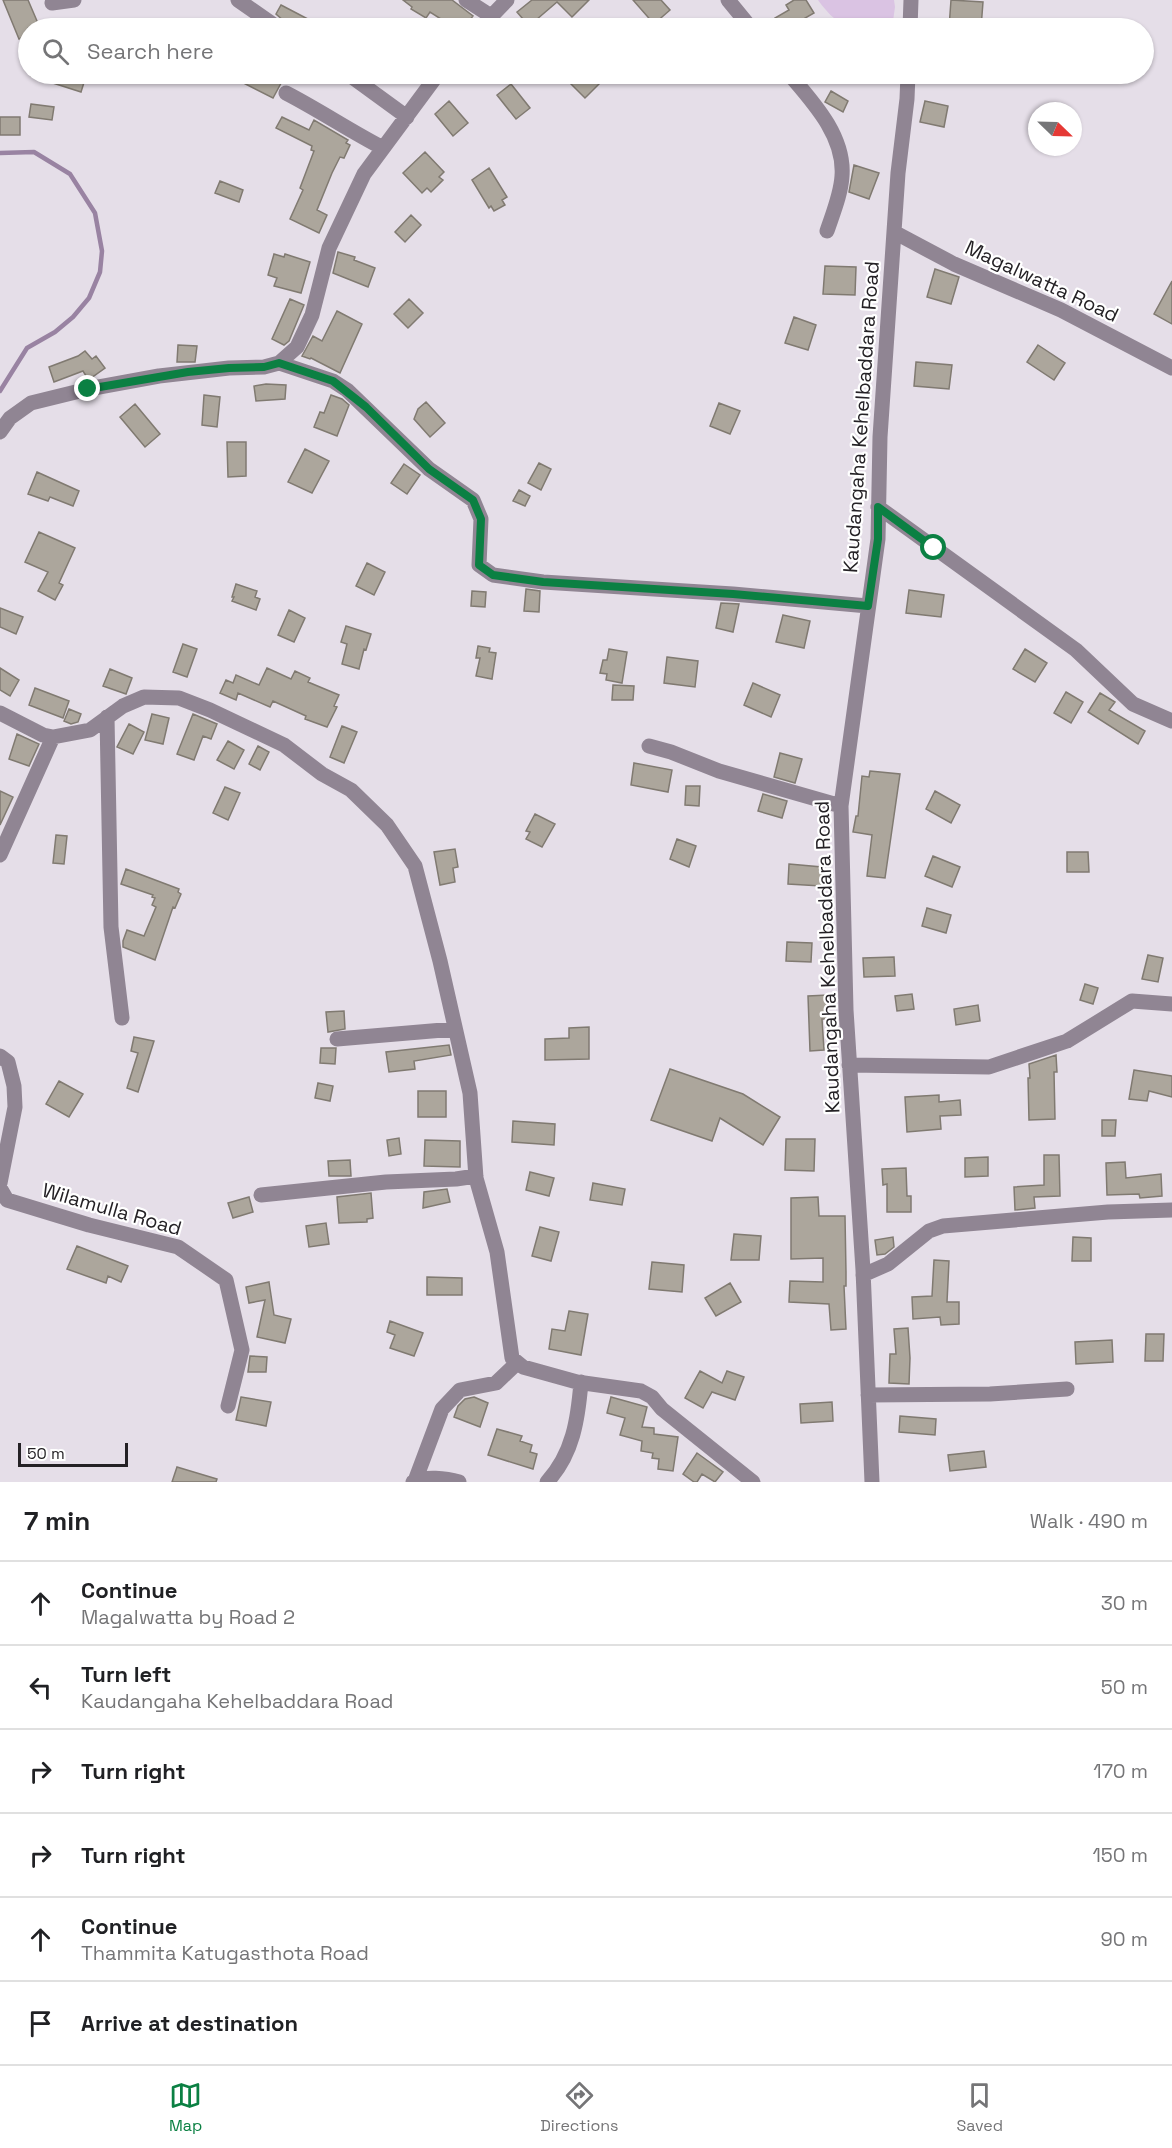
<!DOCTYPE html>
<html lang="en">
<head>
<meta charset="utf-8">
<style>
  body { margin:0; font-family:"Space Grotesk",sans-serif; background:#f6f6f6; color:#202124 }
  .compass { position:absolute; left:1028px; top:102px; width:54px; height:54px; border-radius:50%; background:#fff; box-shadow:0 2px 4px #0004; rotate:113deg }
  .scale { position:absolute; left:18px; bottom:15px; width:110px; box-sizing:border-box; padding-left:6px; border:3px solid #242125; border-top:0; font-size:16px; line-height:21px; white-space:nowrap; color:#242125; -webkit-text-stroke:4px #fff; paint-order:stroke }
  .stop { position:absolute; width:18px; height:18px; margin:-14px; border:4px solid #0b8043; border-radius:50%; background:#fff }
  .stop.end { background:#0b8043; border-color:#fff; box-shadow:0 2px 6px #0008 }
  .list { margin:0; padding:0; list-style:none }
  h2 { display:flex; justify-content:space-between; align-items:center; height:78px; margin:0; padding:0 24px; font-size:26px }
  h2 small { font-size:20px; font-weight:400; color:#757577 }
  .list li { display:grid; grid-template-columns:39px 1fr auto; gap:18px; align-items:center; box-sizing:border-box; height:84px; padding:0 24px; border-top:2px solid #e0e0e0 }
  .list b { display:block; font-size:22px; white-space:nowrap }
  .list p { margin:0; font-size:20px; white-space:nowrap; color:#757577 }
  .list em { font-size:20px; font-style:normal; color:#757577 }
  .icon { flex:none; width:33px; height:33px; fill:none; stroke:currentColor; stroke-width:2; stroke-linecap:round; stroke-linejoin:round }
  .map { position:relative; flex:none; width:1172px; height:1482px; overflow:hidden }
  .search { position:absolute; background:#fff; box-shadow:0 2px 4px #0004; left:18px; right:18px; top:18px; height:66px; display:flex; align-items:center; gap:15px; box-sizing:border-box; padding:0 21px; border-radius:33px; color:#757577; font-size:22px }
  .sheet { height:582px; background:#fff }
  nav { display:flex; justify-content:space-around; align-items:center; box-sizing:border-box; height:84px; border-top:2px solid #e0e0e0; background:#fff; font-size:16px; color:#757577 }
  nav a { display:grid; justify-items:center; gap:3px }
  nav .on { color:#0b8043 }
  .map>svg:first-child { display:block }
  .green { fill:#dac3e3 }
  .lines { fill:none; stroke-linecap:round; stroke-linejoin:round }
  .stream { stroke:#9983a2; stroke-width:4.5 }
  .building { fill:#aca69c; stroke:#807a71; stroke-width:1.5 }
  .minor { stroke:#908593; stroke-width:15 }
  .route { stroke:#0b8043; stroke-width:8 }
  .labels { text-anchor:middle; stroke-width:4.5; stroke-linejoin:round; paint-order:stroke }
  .street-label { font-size:20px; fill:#242125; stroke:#fff }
</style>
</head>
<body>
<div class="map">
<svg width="1172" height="1482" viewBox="0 0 1172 1482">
  <rect width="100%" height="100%" fill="#e5dee8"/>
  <path class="green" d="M818 0H894L895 7 892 28C854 29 842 33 818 0Z"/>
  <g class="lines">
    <path class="stream" d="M0 153 34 152 70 174 95 213 102 251 100 272 89 298 73 317 55 332 27 348 0 391"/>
  </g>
  <path class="building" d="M3 0H28L40 28H28V35L19 39Z
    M403 0H452L473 16 464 28H455L430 12 426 18 411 9 412 7Z
    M532 0H589L572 17 557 2 529 26 517 12Z
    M633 0H661L670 10 654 24Z
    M794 0H806L814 13 788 28H781L775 18 789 10 786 5Z
    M951 0 983 2 981 28H949Z
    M281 5 325 28H292L276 14Z
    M32 74H77L86 76 81 92 31 76Z
    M226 74H286L273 98Z
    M573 74H609L585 98 567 80Z
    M511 84 530 108 516 119 497 95Z
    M831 91 848 101 843 112 825 102Z
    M449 101 468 123 453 136 435 114Z
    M925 101 948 106 944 127 920 122Z
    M31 104 54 107 52 120 29 117Z
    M0 117H20V135H0Z
    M282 117 309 130 314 120 348 140 346 143 350 145 344 158 340 157 332 173 317 210 327 215 319 233 290 219 303 190 300 188 314 151 311 150 312 146 276 128Z
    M425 152 444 172 439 177 443 180 431 192 427 188 422 193 403 173Z
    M854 165 879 173 869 199 849 192Z
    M489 168 507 197 502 200 505 205 494 211 491 206 489 208 472 180Z
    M220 181 243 190 239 202 215 193Z
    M411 215 421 225 405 242 395 232Z
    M338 252 355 257 354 260 375 268 368 287 333 273Z
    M274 254 284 257 285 254 310 262 301 293 274 286 277 278 268 275Z
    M825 266 856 267 855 295 823 294Z
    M935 269 959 277 951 304 927 297Z
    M1172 281V324L1154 314Z
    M290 299 304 305 289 341 284 345 272 339Z
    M409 299 423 313 408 328 394 314Z
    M337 311 362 324 340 373 311 358 310 359 302 356 313 336 322 341Z
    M794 317 816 325 808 350 785 343Z
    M178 345 197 346 195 362H177Z
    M1038 345 1065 363 1054 380 1027 362Z
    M85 351 92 359 96 356 105 368 91 378 88 379 83 371 54 382 49 367 78 356Z
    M916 362 952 365 949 389 914 386Z
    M266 384 286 385 285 399 256 401 254 386Z
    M204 395 220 397 217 427 202 425Z
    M331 395 342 399 349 405 337 436 314 427 320 412 324 413Z
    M426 402 445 423 430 437 414 419 418 409Z
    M719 403 740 411 730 434 710 426Z
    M135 404 160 434 145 447 120 417Z
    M227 442H246V476L228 477Z
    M305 449 329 461 312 493 288 482Z
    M539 463 551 469 541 490 528 483Z
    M404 464 420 475 407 494 391 483Z
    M37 472 79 491 73 506 50 497 48 501 28 494Z
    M519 490 530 496 525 506 513 501Z
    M39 532 75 548 59 583 63 585 55 600 38 591 48 572 25 562Z
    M367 563 385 572 374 595 356 586Z
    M236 584 257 591 255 597 260 599 256 610 232 601 234 597H232Z
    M526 589 540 591 539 612 524 611Z
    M909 590 944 595 941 617 906 613Z
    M472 591 486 592 485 607 471 606Z
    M721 603 739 604 733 632 716 628Z
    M0 608 23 617 16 634 0 627Z
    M289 610 305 618 294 642 278 635Z
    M783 615 810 621 804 648 776 642Z
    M346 626 371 634 366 650 364 649 359 669 342 664 347 644 341 642Z
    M183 644 197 649 187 677 173 672Z
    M478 646 490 648 489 652 496 653 492 679 476 676 480 658H476Z
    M609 649 627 652 622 683 606 680 607 674 600 673 603 660H607Z
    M1025 649 1047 663 1035 682 1013 669Z
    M667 657 698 661 695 687 664 683Z
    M0 668 19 680 10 696 0 690Z
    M267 668 291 679 295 671 310 678 308 682 339 695 334 706 337 707 327 727 305 719 306 716 273 701 270 707 238 693 236 700 220 693 226 680 233 683 236 675 259 685Z
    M110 669 132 678 126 694 103 686Z
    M753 683 780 695 771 717 744 705Z
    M613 685 634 686 633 700H612Z
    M35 688 69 701 63 718 29 705Z
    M1066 692 1083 702 1071 723 1054 713Z
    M1100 693 1115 702 1109 710 1145 731 1138 744 1088 712Z
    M69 709 81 714 78 722 71 724 64 721Z
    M152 714 169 718 163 744 145 740Z
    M193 714 217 724 211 739 203 736 194 760 177 754Z
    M129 724 144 732 133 754 117 747Z
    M342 726 357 732 344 763 330 757Z
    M17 734 39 744 29 766 9 759Z
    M228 741 244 750 234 769 217 760Z
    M258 746 269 752 260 770 249 764Z
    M780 753 802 759 795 783 774 777Z
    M634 763 672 770 668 792 631 785Z
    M870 771 900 774 885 878 867 876 872 835 853 832 856 816H858L862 776 869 777Z
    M686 786H700L699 806 685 805Z
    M225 787 240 793 228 820 213 813Z
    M0 791 13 797 0 825Z
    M935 791 960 805 951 823 926 809Z
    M763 794 787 801 782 818 758 811Z
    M535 814 555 824 542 847 526 839 530 832 526 831Z
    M56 835 67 836 64 864 53 863Z
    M677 839 696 846 689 867 670 859Z
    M455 849 458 867 453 868 455 882 440 885 434 852Z
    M1067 852H1088L1089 872H1067Z
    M933 856 960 867 952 887 925 876Z
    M789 864 822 867 821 886 788 884Z
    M126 869 179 889 178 892 181 894 175 908 173 907 155 960 123 947V941L127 930 144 936 156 907 152 905 155 898 152 897 153 895 121 884Z
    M927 908 951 915 946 933 922 926Z
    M787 942 812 943 811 962 786 961Z
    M1148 955 1163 958 1158 982 1142 979Z
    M894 957 895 976 864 977 863 958Z
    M1085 984 1098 988 1093 1004 1080 1000Z
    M912 994 914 1009 897 1011 895 996Z
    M828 995 829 1019H822L824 1050 810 1051 808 996Z
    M978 1005 980 1021 956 1025 954 1009Z
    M344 1011 345 1029 328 1032 326 1012Z
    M589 1027V1059L545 1060V1039L569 1038V1028Z
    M134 1037 154 1041 138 1092 127 1088 138 1053 131 1051Z
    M449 1045 451 1055 414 1061 415 1069 389 1072 386 1052Z
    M321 1048H336L335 1064 320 1063Z
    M1056 1055 1057 1072H1054L1055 1119 1029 1120 1028 1078H1030L1029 1064Z
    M670 1069 743 1094 780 1117 763 1145 720 1118 712 1141 651 1120Z
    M1134 1070 1172 1076V1097L1149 1091 1147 1101 1129 1099Z
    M59 1081 83 1094 69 1117 46 1104Z
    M318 1083 333 1086 330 1101 315 1098Z
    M418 1091H446V1117H418Z
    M939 1095V1102L960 1100 961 1115 940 1116 941 1129 907 1132 905 1097Z
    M1102 1120H1116L1115 1136H1102Z
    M513 1121 555 1124 554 1145 512 1142Z
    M399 1138 401 1154 389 1156 387 1140Z
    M786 1139H815L814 1171 785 1170Z
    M425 1140 460 1141V1167L424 1166Z
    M1044 1155H1059L1060 1196 1034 1197 1035 1208 1015 1210 1014 1187 1044 1185Z
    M988 1157V1176L965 1177V1158Z
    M350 1160 351 1176H329L328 1161Z
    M1125 1162 1126 1178 1161 1174 1162 1196 1140 1198 1139 1194 1107 1195 1106 1163Z
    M906 1168 907 1196H911V1212H887V1184L883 1185 882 1169Z
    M530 1172 554 1178 549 1196 526 1190Z
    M593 1183 625 1189 622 1205 590 1200Z
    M447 1189 450 1202 423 1208 424 1192Z
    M371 1193 373 1218 367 1219V1222L339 1223 337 1197Z
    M249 1197 253 1212 233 1218 228 1203Z
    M818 1197 819 1216H845L846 1272V1286H844L846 1329 831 1330 829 1304 789 1302 790 1281 823 1282V1258L791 1259V1198Z
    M326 1223 329 1244 309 1247 306 1226Z
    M540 1227 559 1232 551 1261 532 1256Z
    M734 1234 761 1236 759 1260H731Z
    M893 1237 894 1247 885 1254 877 1255 875 1240Z
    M1073 1237 1091 1238V1261H1072Z
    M77 1246 128 1266 121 1282 108 1276 106 1283 67 1269Z
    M934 1260 949 1261 947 1302H959V1324L941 1325 940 1317 913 1319 912 1297 932 1296Z
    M652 1262 684 1265 682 1292 649 1289Z
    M427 1277 462 1278V1295H427Z
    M269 1282 274 1315 291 1319 285 1343 257 1337 265 1300 249 1303 246 1287Z
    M730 1283 741 1302 716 1316 705 1298Z
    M569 1311 588 1314 581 1355 549 1349 552 1329 565 1331Z
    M390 1321 423 1333 414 1356 390 1348 395 1335 387 1332Z
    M908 1328 910 1358 909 1384 889 1383 890 1354H896L894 1329Z
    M1146 1334H1164L1163 1361H1145Z
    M1112 1340 1113 1362 1076 1364 1075 1342Z
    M250 1356 267 1357 266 1372H248Z
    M700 1371 722 1383 727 1371 744 1377 735 1400 712 1392 703 1408 685 1398Z
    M241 1397 271 1402 266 1426 236 1420Z
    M474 1397 488 1403 480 1427 454 1417 458 1406 465 1399Z
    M611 1397 647 1407 642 1427 654 1428V1434L678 1437 673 1471 658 1469 659 1459 652 1458 653 1453 641 1451 642 1441 620 1435 625 1418 607 1413Z
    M832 1402 833 1421 801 1423 800 1404Z
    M900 1416 936 1419 935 1435 899 1432Z
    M497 1429 522 1436 520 1441 532 1445 530 1452 537 1454 533 1469 488 1455Z
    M984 1451 986 1467 950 1471 948 1455Z
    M697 1453 723 1472 715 1482 702 1474 697 1482H694L683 1474Z
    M177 1467 217 1479 216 1482H172Z"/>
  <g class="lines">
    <path class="minor" d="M238 0 278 28
      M466 0 491 16
      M728 0 751 28
      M52 3 74 0
      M480 28 507 0
      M910 28 911 0
      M348 74 407 117
      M789 74C813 102 845 136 842 176 841 194 833 213 827 231
      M286 93C319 110 350 131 383 148
      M894 232 954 264 1061 310 1172 368
      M279 363 333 381 347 390 429 469 473 500 481 519 479 565 493 575 543 582 733 594 868 606
      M0 432 10 418 31 403 88 389 159 376 229 368 264 367 279 363 297 347 312 315 329 248 364 174 438 74
      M878 507 1076 650 1133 704 1172 721
      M0 713 43 735 53 737 90 730 123 706 144 697 179 698 210 710 284 745 322 774 351 790 387 825 415 866 440 961 470 1093 476 1178 497 1252 512 1358 523 1367 577 1382 641 1391 652 1397 662 1409 753 1482
      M107 717 111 927 122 1018
      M649 746 671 752 719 771 841 806
      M0 855 53 737
      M337 1039 455 1029
      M0 1056 8 1062 14 1086 15 1107 0 1183
      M849 1065 989 1067 1067 1041 1132 1001 1172 1004
      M0 1188 7 1200 89 1225 178 1247 226 1280 242 1350 228 1406
      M261 1195 386 1182 456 1179 476 1176
      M863 1275 888 1264 929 1231 943 1226 1108 1212 1172 1210
      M868 1395 990 1394 1067 1389
      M415 1481 442 1409 460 1390 496 1383 517 1363
      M413 1482C425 1476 446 1478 459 1482
      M547 1482C573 1454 578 1419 581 1382
      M872 1482 863 1270 846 1010 841 806 878 539 880 437 898 173 907 99 908 74"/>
  </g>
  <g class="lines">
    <path class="route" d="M88 389 188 372 229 368 264 367 279 363 333 381 366 407 429 469 473 500 481 519 479 565 493 575 543 582 733 594 868 606 878 539V507L934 548"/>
  </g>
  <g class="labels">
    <g class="street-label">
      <text transform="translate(1042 281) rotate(25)" y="7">Magalwatta Road</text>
      <text transform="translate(861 417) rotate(-86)" y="7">Kaudangaha Kehelbaddara Road</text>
      <text transform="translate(827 957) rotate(-92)" y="7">Kaudangaha Kehelbaddara Road</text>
      <text transform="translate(112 1209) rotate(16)" y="7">Wilamulla Road</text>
    </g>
  </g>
</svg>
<svg class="compass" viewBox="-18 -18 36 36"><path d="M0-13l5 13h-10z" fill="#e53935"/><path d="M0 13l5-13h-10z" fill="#757577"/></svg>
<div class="scale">50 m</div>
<div class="stop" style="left:934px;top:548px"></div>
<div class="stop end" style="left:88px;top:389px"></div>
<div class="search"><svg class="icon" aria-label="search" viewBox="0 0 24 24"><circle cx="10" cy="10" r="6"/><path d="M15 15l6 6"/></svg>Search here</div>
</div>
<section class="sheet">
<h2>7 min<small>Walk · 490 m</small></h2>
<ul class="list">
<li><svg class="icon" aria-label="ahead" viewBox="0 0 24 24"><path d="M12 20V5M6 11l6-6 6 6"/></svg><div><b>Continue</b><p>Magalwatta by Road 2</p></div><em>30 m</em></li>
<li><svg class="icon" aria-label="left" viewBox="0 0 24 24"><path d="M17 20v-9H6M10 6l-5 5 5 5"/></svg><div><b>Turn left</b><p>Kaudangaha Kehelbaddara Road</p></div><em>50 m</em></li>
<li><svg class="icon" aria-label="right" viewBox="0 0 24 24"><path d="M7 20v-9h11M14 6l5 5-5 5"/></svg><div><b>Turn right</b></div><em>170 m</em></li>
<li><svg class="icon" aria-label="right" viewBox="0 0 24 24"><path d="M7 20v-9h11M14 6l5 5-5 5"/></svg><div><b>Turn right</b></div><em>150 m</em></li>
<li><svg class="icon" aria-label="ahead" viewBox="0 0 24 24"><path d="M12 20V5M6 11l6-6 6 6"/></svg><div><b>Continue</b><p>Thammita Katugasthota Road</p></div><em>90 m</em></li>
<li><svg class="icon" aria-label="arrive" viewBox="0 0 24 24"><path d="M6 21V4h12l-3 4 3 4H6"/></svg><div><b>Arrive at destination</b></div></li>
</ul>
</section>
<nav>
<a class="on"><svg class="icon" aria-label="map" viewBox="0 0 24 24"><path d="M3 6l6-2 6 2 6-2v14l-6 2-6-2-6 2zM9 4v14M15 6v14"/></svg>Map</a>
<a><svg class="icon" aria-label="directions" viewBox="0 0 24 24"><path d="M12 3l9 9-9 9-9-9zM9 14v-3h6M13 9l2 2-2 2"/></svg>Directions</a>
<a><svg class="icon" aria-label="saved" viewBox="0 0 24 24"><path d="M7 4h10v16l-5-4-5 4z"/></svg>Saved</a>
</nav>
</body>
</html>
